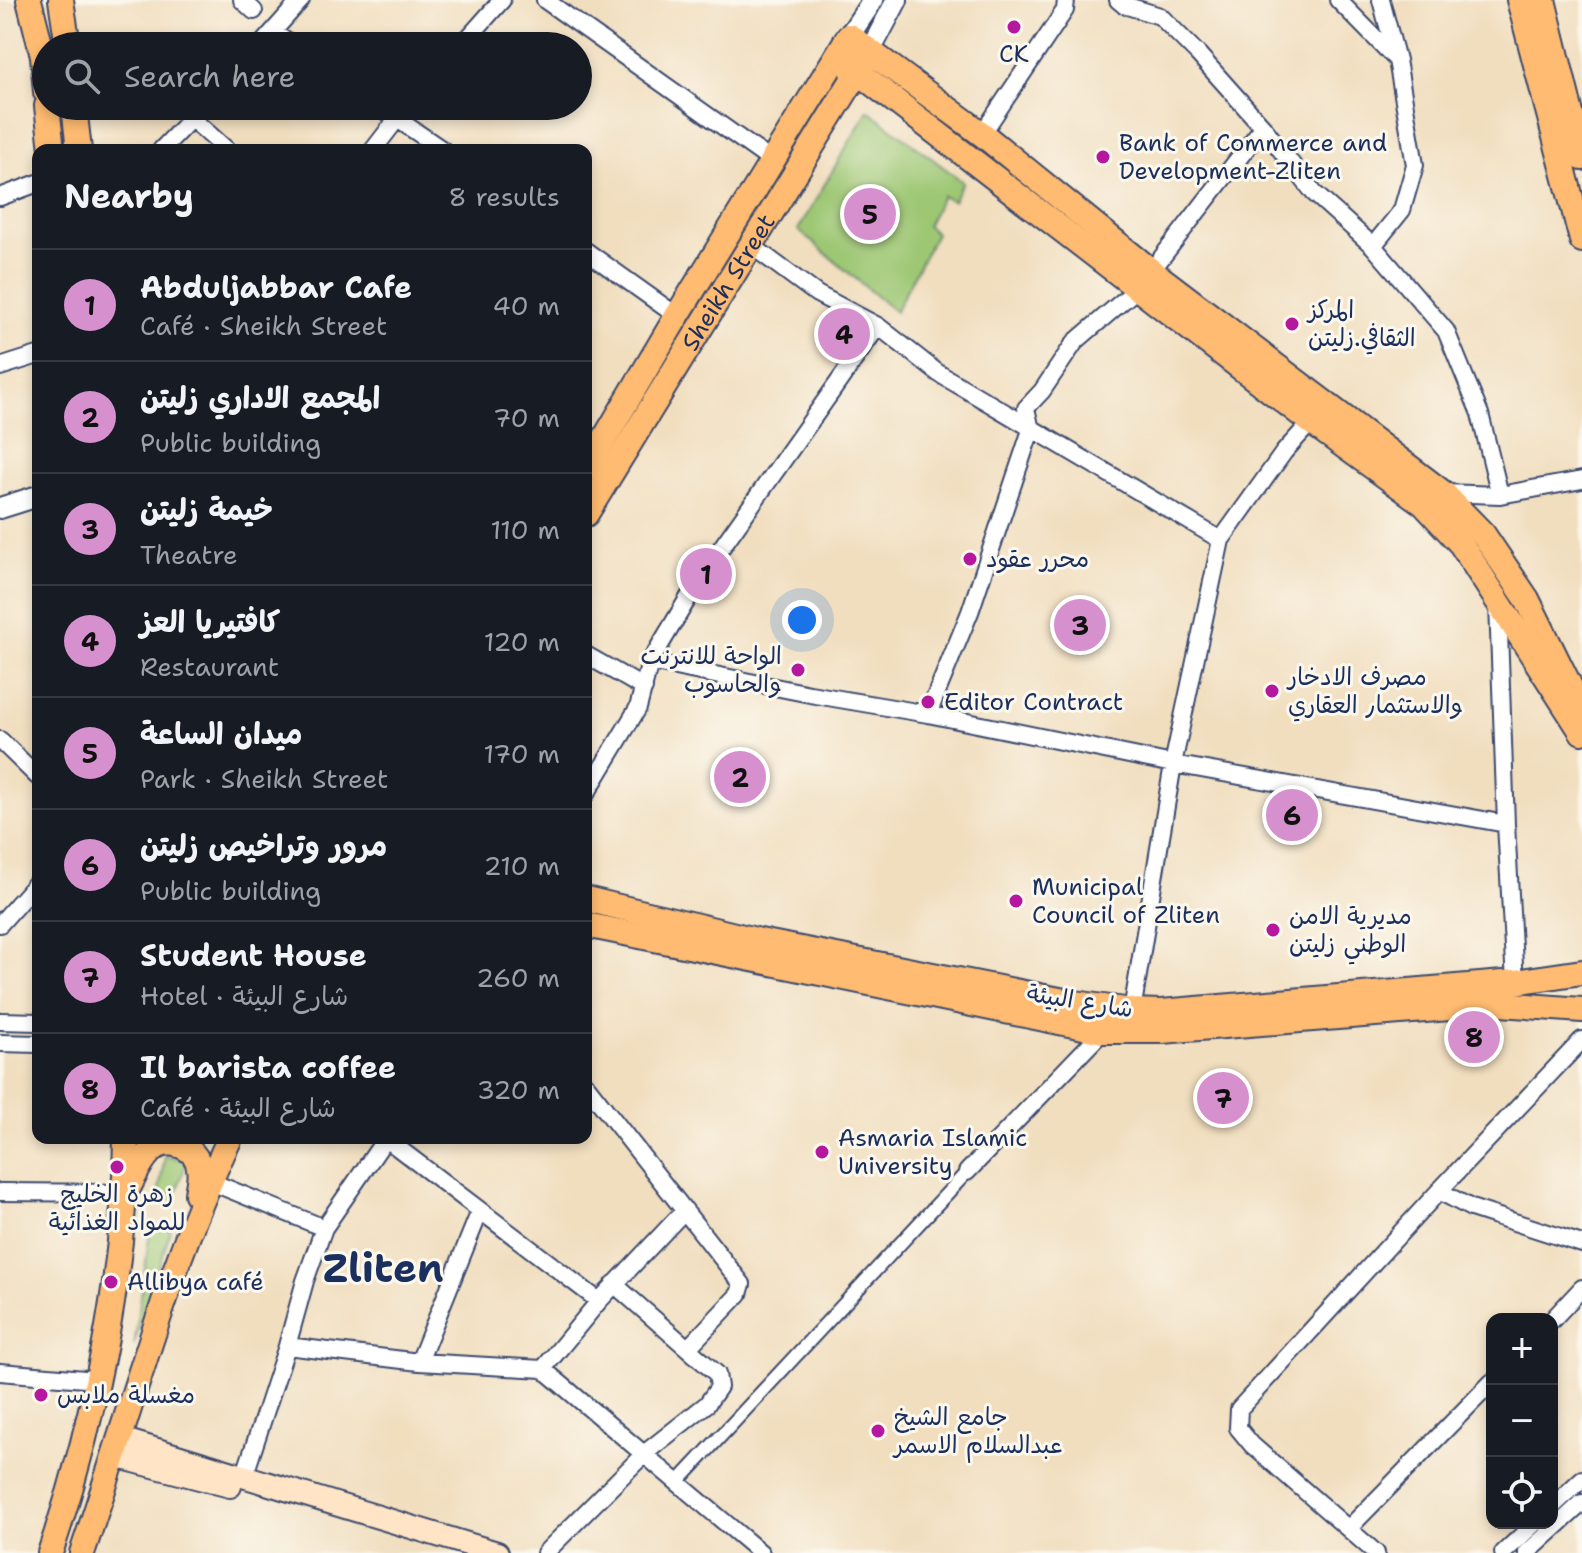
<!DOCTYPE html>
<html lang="en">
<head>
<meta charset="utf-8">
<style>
  body { margin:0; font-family:"Shantell Sans","Playpen Sans Arabic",sans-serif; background:#20242c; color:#f1f3f6 }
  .controls { position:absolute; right:24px; bottom:24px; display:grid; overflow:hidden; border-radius:16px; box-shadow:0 4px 12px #0003 }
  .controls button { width:72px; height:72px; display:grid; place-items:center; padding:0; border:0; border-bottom:2px solid #363941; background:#171b24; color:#f1f3f6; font:40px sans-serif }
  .you { position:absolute; left:802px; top:620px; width:28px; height:28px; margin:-20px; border:6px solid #fff; border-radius:50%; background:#1a73e8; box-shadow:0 0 0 12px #1a73e833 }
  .badge { display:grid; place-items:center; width:52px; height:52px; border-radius:50%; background:#d690ce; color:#111; font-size:26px; font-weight:700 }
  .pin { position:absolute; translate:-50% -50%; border:4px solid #fff; box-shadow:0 2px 8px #0006 }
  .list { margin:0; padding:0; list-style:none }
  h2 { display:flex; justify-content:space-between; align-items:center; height:104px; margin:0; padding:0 32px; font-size:34px }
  h2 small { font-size:26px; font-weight:400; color:#9ea1a6 }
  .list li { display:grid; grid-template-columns:52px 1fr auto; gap:24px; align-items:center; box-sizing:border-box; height:112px; padding:0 32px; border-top:2px solid #363941 }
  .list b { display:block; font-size:30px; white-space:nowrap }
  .list p { margin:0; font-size:26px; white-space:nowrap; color:#9ea1a6 }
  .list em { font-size:26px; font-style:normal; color:#9ea1a6 }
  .icon { flex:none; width:44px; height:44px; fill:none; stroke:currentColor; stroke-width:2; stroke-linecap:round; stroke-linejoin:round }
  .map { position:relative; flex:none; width:1582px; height:1553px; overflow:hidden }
  .search { position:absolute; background:#171b24; box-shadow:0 4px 12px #0003; left:32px; top:32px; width:560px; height:88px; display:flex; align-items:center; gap:20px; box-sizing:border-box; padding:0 28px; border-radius:44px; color:#9ea1a6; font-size:30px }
  .panel { position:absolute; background:#171b24; box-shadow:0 4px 12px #0003; left:32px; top:144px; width:560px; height:1000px; border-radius:16px }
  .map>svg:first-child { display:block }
  .green { fill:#9dc773; stroke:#5c7b68; stroke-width:2 }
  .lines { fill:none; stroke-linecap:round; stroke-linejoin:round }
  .pedestrian-casing { stroke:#3b496d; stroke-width:16 }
  .minor-casing { stroke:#3b496d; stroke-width:20 }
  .tertiary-casing { stroke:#3b496d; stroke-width:24 }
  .secondary-casing { stroke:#3b496d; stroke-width:26 }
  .primary-casing { stroke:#3b496d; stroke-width:28 }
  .pedestrian { stroke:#fff; stroke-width:12 }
  .minor { stroke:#fff; stroke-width:16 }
  .tertiary { stroke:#fff; stroke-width:20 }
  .secondary { stroke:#ffe4c6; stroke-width:22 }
  .primary { stroke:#febb71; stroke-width:24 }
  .poi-dot { fill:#b5179e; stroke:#fbf7ec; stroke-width:3 }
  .labels { text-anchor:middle; stroke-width:6; stroke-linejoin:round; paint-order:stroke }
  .poi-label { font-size:24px; fill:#1b2f5e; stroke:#fbf7ec; text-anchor:start }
  .street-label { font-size:24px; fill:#1b2f5e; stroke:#fbf7ec }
  .town-label { font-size:40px; font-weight:bold; fill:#1b2f5e; stroke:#fbf7ec }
</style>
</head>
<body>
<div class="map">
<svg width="1582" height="1553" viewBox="0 0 1582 1553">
  <rect width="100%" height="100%" fill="#fbf7ec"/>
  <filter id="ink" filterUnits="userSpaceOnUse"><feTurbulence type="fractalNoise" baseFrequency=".0125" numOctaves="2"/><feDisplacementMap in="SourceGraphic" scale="16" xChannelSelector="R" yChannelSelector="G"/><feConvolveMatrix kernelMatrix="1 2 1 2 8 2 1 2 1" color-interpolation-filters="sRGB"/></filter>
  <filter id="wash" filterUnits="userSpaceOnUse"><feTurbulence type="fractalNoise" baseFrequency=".006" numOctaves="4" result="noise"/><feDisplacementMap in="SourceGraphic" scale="32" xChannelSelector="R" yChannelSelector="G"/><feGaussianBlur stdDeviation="1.8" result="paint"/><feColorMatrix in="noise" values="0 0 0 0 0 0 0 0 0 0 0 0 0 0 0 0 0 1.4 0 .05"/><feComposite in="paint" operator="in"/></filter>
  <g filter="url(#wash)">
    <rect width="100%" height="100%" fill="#f1debf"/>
    <path class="green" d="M868 110 963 182 953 201 942 196 927 226 936 233 895 312 798 230Z
      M165 1156 187 1161 174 1199 158 1196Z
      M151 1224 171 1229 134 1345Z"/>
  </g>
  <g filter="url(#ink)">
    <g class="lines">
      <defs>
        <path id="pedestrian" d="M677 1483 967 1172"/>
        <path id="minor" d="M242 0 254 11
          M545 0 773 162
          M1118 0 1124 5 1160 16 1198 54 1263 127 1314 193 1373 246 1446 331 1480 414 1500 495
          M1338 0 1396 59
          M273 32 293 46
          M260 46 301 0
          M461 46 502 0
          M378 106 443 150
          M191 118 227 150
          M982 134 1065 10 1066 0
          M161 150 203 106
          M373 150 407 106
          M0 197 38 183
          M752 246 817 294 878 326 938 373 1221 540
          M1373 246 1402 210 1415 165 1397 60 1381 0
          M586 251 677 316
          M0 367 38 355
          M1443 493 1500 495 1582 480
          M1498 604 1506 824 1515 982
          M586 655 644 688
          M650 662 810 694 928 714 1173 764 1506 824
          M928 714 970 612 1031 430 1026 408 1042 391 1075 342 1138 288 1263 127
          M0 740 38 777
          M586 794 638 708 650 662 702 575 878 326
          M0 924 38 881
          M1132 1011 1173 764 1221 540 1284 452 1311 422
          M0 1021 38 1022
          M0 1043 38 1044
          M586 1085 742 1284 739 1294 688 1348
          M385 1138 599 1301
          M967 1172 1103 1031
          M209 1181 324 1228
          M1439 1191 1471 1208 1582 1244
          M0 1192 126 1193
          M1552 1320 1582 1288
          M287 1346 419 1362 543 1369 761 1553
          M419 1362 480 1211
          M543 1369 599 1301 685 1210
          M0 1372 97 1380
          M244 1477 287 1346 305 1281 324 1228 386 1138
          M1552 1507 1582 1479
          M1349 1528 1492 1382
          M545 1553 645 1453 707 1404 719 1387 717 1374 614 1284
          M1376 1553 1252 1445 1238 1428 1239 1409 1439 1191 1582 1040
          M1503 1553 1535 1523
          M1527 1553 1582 1503"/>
        <path id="tertiary" d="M849 36 873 0
          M870 51 897 0
          M0 508 38 496"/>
        <path id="secondary" d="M121 1439 497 1553
          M115 1456 230 1486"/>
        <g id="primary">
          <path d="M29 0 43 56 46 92"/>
          <path d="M61 0 68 46"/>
          <path d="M1519 0 1582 240"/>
          <path d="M1543 0 1582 158"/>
          <path d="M837 56 1311 422 1424 504 1461 544 1582 732"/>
          <path d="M47 106 52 150"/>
          <path d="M74 106 79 150"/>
          <path d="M586 470 677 316 849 36 982 134 1150 270 1443 493 1483 534 1527 599 1582 711"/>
          <path id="s1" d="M586 514 865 60"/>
          <path d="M586 899 760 941 1075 1003 1132 1011 1161 1012 1515 982 1582 972"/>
          <path d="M586 925 1103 1031H1162L1500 1004 1582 1010"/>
          <path d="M127 1190C134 1178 140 1161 150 1152 166 1135 197 1146 199 1168 201 1177 198 1186 197 1194"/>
          <path d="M50 1553C94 1424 125 1274 126 1138"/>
          <path d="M82 1553C130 1415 166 1270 230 1138"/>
        </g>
      </defs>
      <use href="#pedestrian" class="pedestrian-casing"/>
      <use href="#minor" class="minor-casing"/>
      <use href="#tertiary" class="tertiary-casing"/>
      <use href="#secondary" class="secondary-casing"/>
      <use href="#primary" class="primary-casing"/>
      <use href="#pedestrian" class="pedestrian"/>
      <use href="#minor" class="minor"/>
      <use href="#tertiary" class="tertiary"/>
      <use href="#secondary" class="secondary"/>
      <use href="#primary" class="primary"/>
    </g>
  </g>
  <g class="poi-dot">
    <circle cx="1014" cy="27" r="8"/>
    <circle cx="1103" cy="157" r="8"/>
    <circle cx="1292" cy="324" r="8"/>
    <circle cx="970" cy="559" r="8"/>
    <circle cx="798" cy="670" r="8"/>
    <circle cx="1272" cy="691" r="8"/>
    <circle cx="928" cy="702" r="8"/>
    <circle cx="1016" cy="901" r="8"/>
    <circle cx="1273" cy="930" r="8"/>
    <circle cx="822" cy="1152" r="8"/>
    <circle cx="117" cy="1167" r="8"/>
    <circle cx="111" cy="1282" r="8"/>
    <circle cx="41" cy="1395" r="8"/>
    <circle cx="878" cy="1431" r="8"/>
  </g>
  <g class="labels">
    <g class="poi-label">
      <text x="1014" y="62" text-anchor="middle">CK</text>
      <text x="1119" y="151">Bank of Commerce and<tspan x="1119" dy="28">Development-Zliten</tspan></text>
      <text x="1308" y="318">المركز<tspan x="1308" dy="28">الثقافي.زليتن</tspan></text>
      <text x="986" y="567">محرر عقود</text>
      <text x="782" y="664" text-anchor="end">الواحة للانترنت<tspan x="782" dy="28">والحاسوب</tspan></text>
      <text x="1288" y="685">مصرف اﻻدخار<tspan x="1288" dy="28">واﻻستثمار العقاري</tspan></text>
      <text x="944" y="710">Editor Contract</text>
      <text x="1032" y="895">Municipal<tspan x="1032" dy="28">Council of Zliten</tspan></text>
      <text x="1289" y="924">مديرية الامن<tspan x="1289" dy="28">الوطني زليتن</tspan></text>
      <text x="838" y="1146">Asmaria Islamic<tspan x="838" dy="28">University</tspan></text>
      <text x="117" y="1202" text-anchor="middle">زهرة الخليج<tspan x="117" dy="28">للمواد الغذائية</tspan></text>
      <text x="127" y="1290">Allibya café</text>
      <text x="57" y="1403">مغسلة ملابس</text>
      <text x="894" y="1425">جامع الشيخ<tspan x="894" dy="28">عبدالسلام الاسمر</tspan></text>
    </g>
    <g class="street-label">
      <text dy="8" stroke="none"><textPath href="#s1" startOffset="272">Sheikh Street</textPath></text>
      <text transform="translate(1080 1001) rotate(9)" y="8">شارع البيئة</text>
    </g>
    <g class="town-label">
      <text x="383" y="1282">Zliten</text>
    </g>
  </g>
</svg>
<div class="controls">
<button>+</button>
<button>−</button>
<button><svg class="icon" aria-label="locate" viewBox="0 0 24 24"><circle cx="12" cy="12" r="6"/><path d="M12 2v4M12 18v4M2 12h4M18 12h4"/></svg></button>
</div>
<div class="you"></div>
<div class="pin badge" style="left:706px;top:574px">1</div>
<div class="pin badge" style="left:740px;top:777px">2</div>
<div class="pin badge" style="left:1080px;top:625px">3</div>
<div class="pin badge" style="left:844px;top:334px">4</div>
<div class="pin badge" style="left:870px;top:214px">5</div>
<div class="pin badge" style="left:1292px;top:815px">6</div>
<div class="pin badge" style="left:1223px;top:1098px">7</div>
<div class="pin badge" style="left:1474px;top:1037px">8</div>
<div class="search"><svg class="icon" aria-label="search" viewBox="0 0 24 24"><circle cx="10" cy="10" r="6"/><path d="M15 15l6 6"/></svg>Search here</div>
<section class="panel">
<h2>Nearby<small>8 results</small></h2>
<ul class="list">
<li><span class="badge">1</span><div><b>Abduljabbar Cafe</b><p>Café · Sheikh Street</p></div><em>40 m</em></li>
<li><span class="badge">2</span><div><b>المجمع الاداري زليتن</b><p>Public building</p></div><em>70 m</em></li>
<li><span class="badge">3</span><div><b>خيمة زليتن</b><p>Theatre</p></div><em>110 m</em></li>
<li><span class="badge">4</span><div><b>كافتيريا العز</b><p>Restaurant</p></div><em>120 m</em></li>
<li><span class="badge">5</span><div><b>ميدان الساعة</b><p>Park · Sheikh Street</p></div><em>170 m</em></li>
<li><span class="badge">6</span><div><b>مرور وتراخيص زليتن</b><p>Public building</p></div><em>210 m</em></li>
<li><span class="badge">7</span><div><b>Student House</b><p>Hotel · شارع البيئة</p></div><em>260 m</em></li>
<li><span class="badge">8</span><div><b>Il barista coffee</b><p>Café · شارع البيئة</p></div><em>320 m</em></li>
</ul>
</section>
</div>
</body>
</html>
